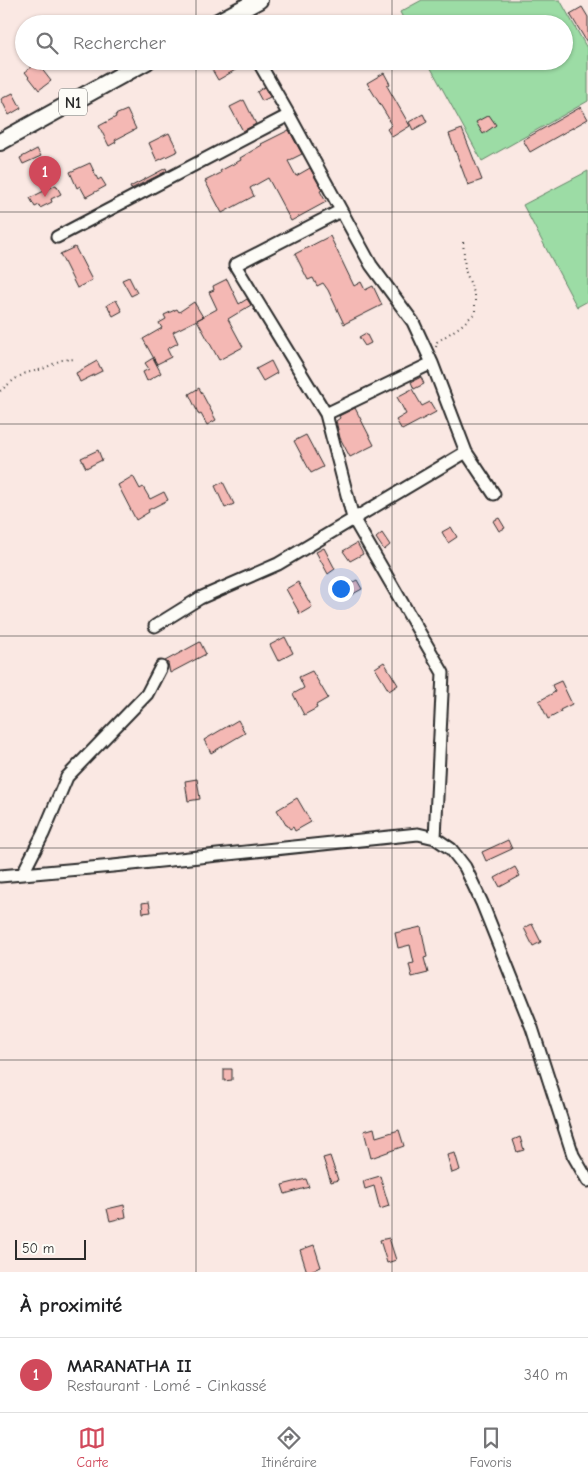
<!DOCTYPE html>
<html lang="fr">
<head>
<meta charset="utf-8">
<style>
  body { margin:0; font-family:"Comic Neue",sans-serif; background:#f2f2f2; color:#202124 }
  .scale { position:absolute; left:15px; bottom:12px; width:71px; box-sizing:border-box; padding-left:5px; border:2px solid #2b2b2b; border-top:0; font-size:14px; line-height:18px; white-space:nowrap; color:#2b2b2b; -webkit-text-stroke:4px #fdfcf7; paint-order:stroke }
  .you { position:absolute; left:340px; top:588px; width:18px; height:18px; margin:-12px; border:4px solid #fff; border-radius:50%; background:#1a73e8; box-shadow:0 0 0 8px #1a73e833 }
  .badge { display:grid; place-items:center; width:32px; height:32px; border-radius:50%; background:#d1495b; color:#fff; font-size:16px; font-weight:700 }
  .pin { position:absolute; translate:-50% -41px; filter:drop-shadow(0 1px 2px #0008) }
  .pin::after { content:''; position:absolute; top:26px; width:18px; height:15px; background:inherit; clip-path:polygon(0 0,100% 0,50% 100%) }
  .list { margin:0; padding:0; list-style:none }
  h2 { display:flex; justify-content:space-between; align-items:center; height:65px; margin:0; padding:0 20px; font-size:21px }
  h2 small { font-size:16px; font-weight:400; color:#757577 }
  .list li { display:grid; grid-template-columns:32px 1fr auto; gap:15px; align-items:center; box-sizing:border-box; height:75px; padding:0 20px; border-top:1px solid #e0e0e0 }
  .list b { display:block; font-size:19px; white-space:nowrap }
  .list p { margin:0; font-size:16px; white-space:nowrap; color:#757577 }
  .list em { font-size:16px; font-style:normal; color:#757577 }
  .icon { flex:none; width:28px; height:28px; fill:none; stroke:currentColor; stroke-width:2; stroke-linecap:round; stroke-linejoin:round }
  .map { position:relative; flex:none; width:588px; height:1272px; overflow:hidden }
  .search { position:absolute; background:#fff; box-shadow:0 1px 4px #0004; left:15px; right:15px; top:15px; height:55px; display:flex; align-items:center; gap:12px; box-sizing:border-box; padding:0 18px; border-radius:28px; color:#757577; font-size:19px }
  .sheet { height:140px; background:#fff }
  nav { display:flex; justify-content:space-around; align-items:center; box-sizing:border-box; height:70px; border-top:1px solid #e0e0e0; background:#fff; font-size:14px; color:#757577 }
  nav a { display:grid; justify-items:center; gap:2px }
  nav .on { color:#d1495b }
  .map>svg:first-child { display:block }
  .green { fill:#9cdca5; stroke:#648468 }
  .building { fill:#f4b8b4; stroke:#2b2b2b }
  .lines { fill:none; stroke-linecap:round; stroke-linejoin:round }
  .minor-casing { stroke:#2b2b2b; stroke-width:15 }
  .highway-casing { stroke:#2b2b2b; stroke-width:20 }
  .path { stroke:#2b2b2b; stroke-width:2; stroke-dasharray:1 4; stroke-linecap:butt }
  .minor { stroke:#fdfcf7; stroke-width:11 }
  .highway { stroke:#fdfcf7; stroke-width:16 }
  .grid { fill:none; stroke:#2b2b2b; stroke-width:1; stroke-opacity:0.55 }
  .labels { text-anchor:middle; stroke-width:4; stroke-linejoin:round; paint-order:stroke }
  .shield { fill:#fdfcf7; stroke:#6a6a68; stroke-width:1 }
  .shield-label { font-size:16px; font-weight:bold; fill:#2b2b2b }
</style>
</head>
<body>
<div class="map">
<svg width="588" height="1272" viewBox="0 0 588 1272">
  <rect width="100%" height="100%" fill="#fae8e3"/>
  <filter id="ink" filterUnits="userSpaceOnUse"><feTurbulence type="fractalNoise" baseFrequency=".02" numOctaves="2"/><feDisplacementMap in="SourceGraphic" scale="10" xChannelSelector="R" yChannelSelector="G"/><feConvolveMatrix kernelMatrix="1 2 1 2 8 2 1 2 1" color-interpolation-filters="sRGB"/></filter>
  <g filter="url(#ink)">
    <path class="green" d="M422 0H560L588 50V101L482 161 427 61H564V24H406L400 12Z
      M588 171V301L577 307 523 205Z"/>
    <path class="building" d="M582 7 588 17V44L570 14Z
      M207 61H251L218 80Z
      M37 63 51 81 39 90 25 72Z
      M384 73 390 84 387 86 410 126 392 137 387 129 392 125 388 120 389 119 367 83Z
      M264 87 270 97 262 101 257 92Z
      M13 93 21 108 9 115 1 99Z
      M244 100 256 124 243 131 230 107Z
      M581 107 588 119 530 152 523 140Z
      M127 110 136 129 115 140 116 142 109 146 99 126 116 117 115 115Z
      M423 114 427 122 413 130 409 122Z
      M489 115 496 125 483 134 476 122Z
      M462 129 482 180 468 185 449 134Z
      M289 130 302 154 288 161 296 176 310 168 322 190 320 191 326 202 291 221 268 178 250 188 254 196 222 213 205 181 221 173 220 171 241 160 240 158 262 145 261 144Z
      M169 133 178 151 157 161 149 143Z
      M37 149 41 156 23 164 20 158Z
      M90 163 98 180 101 178 106 186 86 197 80 186 77 188 70 172Z
      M166 168 167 171 131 189 130 187Z
      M56 185 61 194 51 199 52 202 40 208 39 205 35 207 30 198Z
      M330 236 354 286 361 282 365 290 373 286 382 305 344 324 328 290 323 283 317 286 313 278 308 280 295 254Z
      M75 247 92 280 77 288 60 254Z
      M129 277 137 293 131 296 122 280Z
      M227 279 239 304 247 299 251 305 228 319 243 347 219 360 197 320 217 309 209 292 214 290 213 286Z
      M116 300 122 311 113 316 107 305Z
      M194 302 203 317 173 332 178 343 167 349 171 357 157 364 143 339 162 328 159 323 166 319 164 315 177 309 179 312Z
      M366 333 371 343 365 346 359 337Z
      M153 358 161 373 147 381 143 372 149 369 145 363Z
      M97 361 102 371 80 382 76 373Z
      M271 361 277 373 263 381 256 369Z
      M421 377 424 384 414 389 411 382Z
      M199 388 216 420 207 425 201 414 199 415 189 394Z
      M412 389 422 406 430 402 436 412 402 430 396 420 406 414 397 397Z
      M355 408 374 445 350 457 340 438 336 421 340 418 339 416Z
      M306 435 323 467 311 473 294 441Z
      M98 450 102 460 86 468 81 458Z
      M133 476 140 489 143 487 150 499 164 492 168 500 148 510 149 512 136 520 118 485Z
      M223 482 234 504 225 508 215 486Z
      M499 518 505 528 499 531 493 521Z
      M451 527 457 537 448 543 442 532Z
      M382 533 390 545 384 550 376 538Z
      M357 543 363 554 350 561 343 551Z
      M324 548 335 569 328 574 316 552Z
      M357 580 362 589 342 600 336 591Z
      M298 582 312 607 300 614 286 589Z
      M285 637 293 653 278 661 270 645Z
      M200 642 206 654 170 673 168 663 165 661Z
      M384 662 398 685 389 691 375 668Z
      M312 671 328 698 316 705 317 708 304 715 293 694 304 688 299 677Z
      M561 681 572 704 560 710 561 712 548 719 539 701 555 692 552 685Z
      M238 720 245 733 211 753 204 740Z
      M197 779 200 799 188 801 185 781Z
      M297 798 311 822 295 831 293 827 290 829 287 825H286L277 810Z
      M508 840 512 849 486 861 482 852Z
      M515 867 520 876 500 887 495 878Z
      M149 902 151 912 143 913 142 903Z
      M532 924 541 942 533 946 524 928Z
      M421 927 427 957 424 958 428 973 412 977 409 964 414 963 410 945 398 948 395 933Z
      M224 1069H232V1080L224 1081Z
      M374 1128 376 1137 399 1130 404 1146 371 1158 364 1131Z
      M520 1137 524 1150 517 1152 513 1140Z
      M455 1153 460 1170 452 1173 447 1155Z
      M330 1156 338 1180 331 1182 323 1158Z
      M380 1176 389 1206 380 1209 374 1186 365 1189 363 1181Z
      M306 1179 309 1187 285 1194 282 1185Z
      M124 1205 126 1217 110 1221 107 1209Z
      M389 1238 396 1260 387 1263 380 1240Z
      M314 1245 321 1267 307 1272 300 1250Z"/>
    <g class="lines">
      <defs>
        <path id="minor" d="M258 61 289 115 371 265 413 322 432 363 466 452 494 494
          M340 211 235 265 326 414 353 518 443 673 435 838
          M57 237 289 115
          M326 414 432 363
          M155 626 200 598 278 564 466 452
          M23 873 43 834 67 777 147 694 161 667
          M0 876 113 866 418 834 435 838 451 849 465 867 482 903 532 1028 573 1155 588 1181"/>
        <path id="highway" d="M214 24 259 0
          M0 142 147 61"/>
      </defs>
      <use href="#minor" class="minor-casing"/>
      <use href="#highway" class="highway-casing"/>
      <path class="path" d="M436 347 437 342 461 326 475 313V295L465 270 463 240
        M0 391 15 379 26 373 43 369 61 360 76 359"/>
      <use href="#minor" class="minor"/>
      <use href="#highway" class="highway"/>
    </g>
  </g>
  <path class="grid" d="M196 0V24M392 0V24M196 61V1272M392 61V1272M0 212H588M0 424H588M0 636H588M0 848H588M0 1060H588"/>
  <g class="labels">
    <rect class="shield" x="59" y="88.5" width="28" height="27" rx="4"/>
    <g class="shield-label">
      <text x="73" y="108">N1</text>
    </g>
  </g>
</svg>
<div class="scale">50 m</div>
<div class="you"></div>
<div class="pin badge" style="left:45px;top:197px">1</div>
<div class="search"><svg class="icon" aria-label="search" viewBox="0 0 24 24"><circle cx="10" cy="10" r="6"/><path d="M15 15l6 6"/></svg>Rechercher</div>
</div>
<section class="sheet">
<h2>À proximité<small></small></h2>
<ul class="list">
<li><span class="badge">1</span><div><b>MARANATHA II</b><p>Restaurant · Lomé - Cinkassé</p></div><em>340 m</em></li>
</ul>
</section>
<nav>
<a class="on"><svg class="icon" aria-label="map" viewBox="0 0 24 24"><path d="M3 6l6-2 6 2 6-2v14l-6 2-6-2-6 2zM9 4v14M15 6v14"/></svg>Carte</a>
<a><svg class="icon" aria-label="directions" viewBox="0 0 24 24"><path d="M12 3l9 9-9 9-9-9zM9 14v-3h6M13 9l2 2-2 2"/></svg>Itinéraire</a>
<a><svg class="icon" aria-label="saved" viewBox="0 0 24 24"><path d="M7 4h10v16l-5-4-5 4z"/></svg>Favoris</a>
</nav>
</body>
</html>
